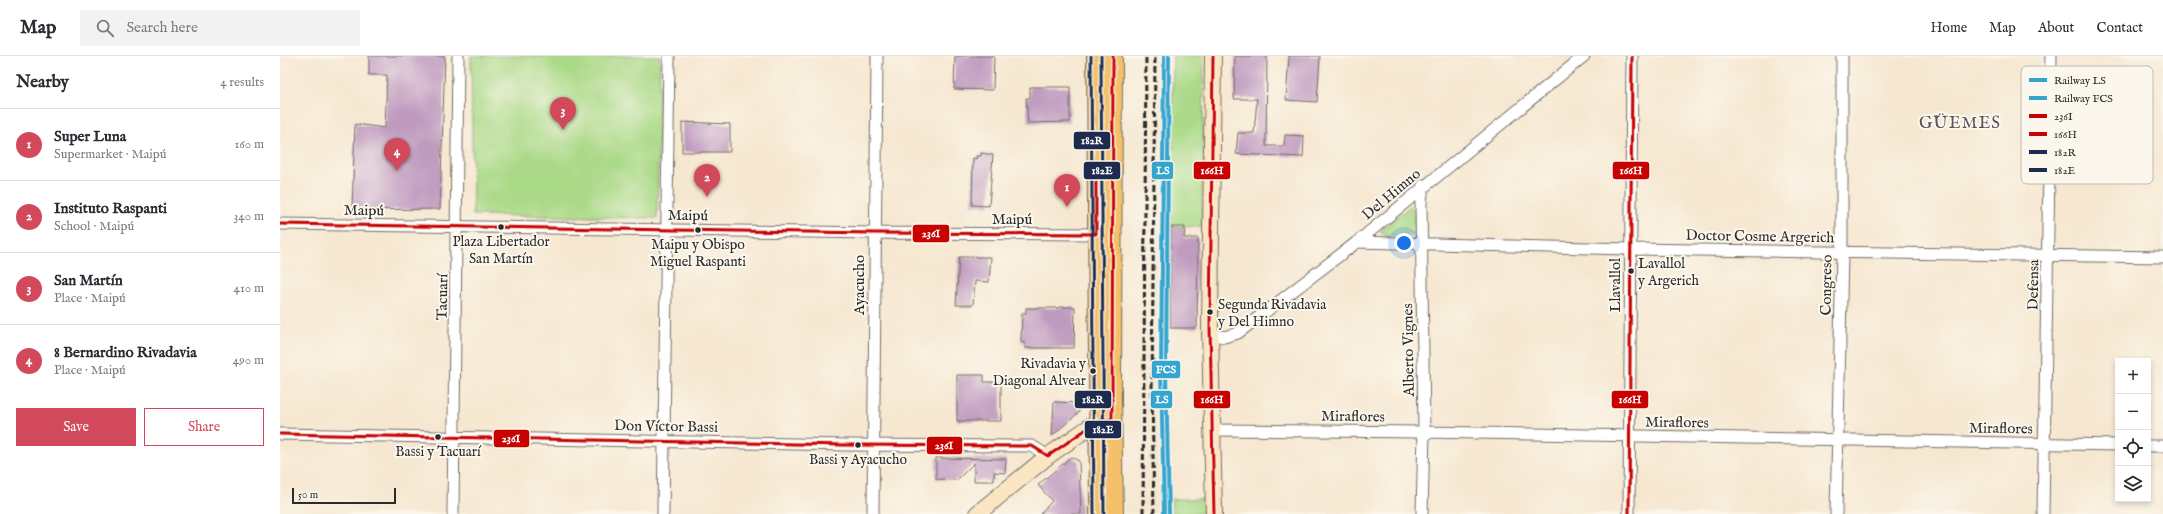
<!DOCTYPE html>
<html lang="en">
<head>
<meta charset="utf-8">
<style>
  body { margin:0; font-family:"IM FELL English",serif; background:#f2f2f3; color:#2b2b33 }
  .controls { position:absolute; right:12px; bottom:12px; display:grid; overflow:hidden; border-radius:0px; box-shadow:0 2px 6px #0003 }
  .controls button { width:36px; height:36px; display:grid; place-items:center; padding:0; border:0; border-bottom:1px solid #e1e1e2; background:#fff; color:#2b2b33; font:20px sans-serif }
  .scale { position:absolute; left:12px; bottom:10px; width:104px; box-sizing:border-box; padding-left:4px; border:2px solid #2b2b2b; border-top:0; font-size:11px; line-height:14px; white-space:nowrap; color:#2b2b2b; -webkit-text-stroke:3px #fbf7ec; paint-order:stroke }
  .you { position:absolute; left:1124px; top:187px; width:14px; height:14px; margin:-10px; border:3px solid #fff; border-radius:50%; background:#1a73e8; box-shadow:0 0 0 6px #1a73e833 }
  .badge { display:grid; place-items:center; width:26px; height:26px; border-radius:50%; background:#d1495b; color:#fff; font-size:13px; font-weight:700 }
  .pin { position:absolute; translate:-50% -33px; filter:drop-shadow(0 1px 2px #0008) }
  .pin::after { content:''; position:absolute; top:21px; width:14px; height:12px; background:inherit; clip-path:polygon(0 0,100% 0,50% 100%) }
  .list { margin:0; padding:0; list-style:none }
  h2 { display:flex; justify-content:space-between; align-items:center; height:52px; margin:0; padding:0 16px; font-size:17px }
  h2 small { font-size:13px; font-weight:400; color:#7c7c81 }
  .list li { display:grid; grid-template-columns:26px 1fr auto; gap:12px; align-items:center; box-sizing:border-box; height:72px; padding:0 16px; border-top:1px solid #e1e1e2 }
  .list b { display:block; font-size:15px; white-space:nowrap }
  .list p { margin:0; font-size:13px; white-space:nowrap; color:#7c7c81 }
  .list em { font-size:13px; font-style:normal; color:#7c7c81 }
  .actions { display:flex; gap:8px; padding:12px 16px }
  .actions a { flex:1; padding:9px 0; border:1px solid #d1495b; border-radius:0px; text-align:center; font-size:14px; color:#d1495b }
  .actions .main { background:#d1495b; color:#fff }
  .icon { flex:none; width:22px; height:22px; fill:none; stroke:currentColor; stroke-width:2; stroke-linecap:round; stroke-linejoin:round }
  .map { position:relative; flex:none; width:1883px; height:458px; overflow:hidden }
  header { display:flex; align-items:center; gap:24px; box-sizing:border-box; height:56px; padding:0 20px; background:#fff; border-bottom:1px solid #e1e1e2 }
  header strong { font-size:19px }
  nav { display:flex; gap:22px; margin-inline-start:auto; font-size:14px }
  .search { width:280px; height:36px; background:#f2f2f3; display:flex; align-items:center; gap:10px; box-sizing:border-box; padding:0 14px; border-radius:0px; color:#7c7c81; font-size:15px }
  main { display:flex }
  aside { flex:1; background:#fff }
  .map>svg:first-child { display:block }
  .green { fill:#aad987; stroke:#6a8259 }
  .building { fill:#c09bc0 }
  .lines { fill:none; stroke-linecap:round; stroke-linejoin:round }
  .street-casing { stroke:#726d65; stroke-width:13 }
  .secondary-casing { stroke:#726d65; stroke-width:18 }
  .primary-casing { stroke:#726d65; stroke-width:20 }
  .street { stroke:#fff; stroke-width:11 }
  .secondary { stroke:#fbe6c3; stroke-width:16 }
  .primary { stroke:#f4c16a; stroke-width:18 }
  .rail { stroke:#2b2b2b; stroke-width:3; stroke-dasharray:6 3; stroke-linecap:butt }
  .bus-1-casing { stroke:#fbf7ec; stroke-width:6 }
  .bus-2-casing { stroke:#fbf7ec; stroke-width:6 }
  .bus-3-casing { stroke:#fbf7ec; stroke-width:6 }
  .bus-4-casing { stroke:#fbf7ec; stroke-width:6 }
  .bus-1 { stroke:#c70201; stroke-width:3 }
  .bus-2 { stroke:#c70201; stroke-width:3 }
  .bus-3 { stroke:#1d2b4f; stroke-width:3 }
  .bus-4 { stroke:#1d2b4f; stroke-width:3 }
  .rail-1-casing { stroke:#fbf7ec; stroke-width:7 }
  .rail-2-casing { stroke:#fbf7ec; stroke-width:7 }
  .rail-1 { stroke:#35a5d0; stroke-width:4 }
  .rail-2 { stroke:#35a5d0; stroke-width:4 }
  .bus-dot { fill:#2b2b2b; stroke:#fbf7ec; stroke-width:1.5 }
  .labels { text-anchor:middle; stroke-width:4; stroke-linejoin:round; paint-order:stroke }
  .bus-label { font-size:14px; fill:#2b2b2b; stroke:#fbf7ec }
  .street-label { font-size:15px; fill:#2b2b2b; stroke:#fbf7ec }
  .quarter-label { font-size:17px; letter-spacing:1px; fill:#5f525f; stroke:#fbf7ec }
  .key { fill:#fbf7ec; stroke:#bdbab2; stroke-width:1 }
  .key-label { font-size:11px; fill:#2b2b2b }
  .line-badge { stroke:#fbf7ec; stroke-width:1.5 }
  .badge-label { font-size:11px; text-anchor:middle; font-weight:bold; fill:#fff }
</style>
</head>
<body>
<header>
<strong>Map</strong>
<div class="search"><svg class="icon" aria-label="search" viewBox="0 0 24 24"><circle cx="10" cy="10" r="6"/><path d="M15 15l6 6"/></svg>Search here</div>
<nav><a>Home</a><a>Map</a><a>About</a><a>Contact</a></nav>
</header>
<main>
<aside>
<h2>Nearby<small>4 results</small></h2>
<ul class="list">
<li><span class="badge">1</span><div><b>Super Luna</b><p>Supermarket · Maipú</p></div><em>160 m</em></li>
<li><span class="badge">2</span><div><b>Instituto Raspanti</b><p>School · Maipú</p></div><em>340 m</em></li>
<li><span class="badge">3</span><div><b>San Martín</b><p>Place · Maipú</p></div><em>410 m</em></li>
<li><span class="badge">4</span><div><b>8 Bernardino Rivadavia</b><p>Place · Maipú</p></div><em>490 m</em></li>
</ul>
<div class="actions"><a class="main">Save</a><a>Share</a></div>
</aside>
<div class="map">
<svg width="1883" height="458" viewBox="0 0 1883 458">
  <rect width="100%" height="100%" fill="#fbf7ec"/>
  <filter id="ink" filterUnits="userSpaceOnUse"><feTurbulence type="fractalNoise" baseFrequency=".025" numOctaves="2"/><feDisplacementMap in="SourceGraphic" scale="8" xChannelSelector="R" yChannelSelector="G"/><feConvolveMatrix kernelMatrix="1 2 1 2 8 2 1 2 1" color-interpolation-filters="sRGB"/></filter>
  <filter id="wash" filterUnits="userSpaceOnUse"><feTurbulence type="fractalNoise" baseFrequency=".012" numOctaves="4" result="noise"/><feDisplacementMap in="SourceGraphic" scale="16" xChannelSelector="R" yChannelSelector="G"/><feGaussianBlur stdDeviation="0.9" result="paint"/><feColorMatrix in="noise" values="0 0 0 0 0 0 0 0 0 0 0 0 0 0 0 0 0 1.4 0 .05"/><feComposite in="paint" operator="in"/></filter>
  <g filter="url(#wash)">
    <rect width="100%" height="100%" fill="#f6e7d0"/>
    <path class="green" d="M191 0H380L377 162 193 159Z
      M893 0H924L922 170 891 171Z
      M1130 150 1135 155 1133 179 1107 180 1101 177V174Z
      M891 443H923V458H892Z"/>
    <g id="blocks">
      <path class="building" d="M89 0H165L160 153 72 154 75 68 105 72 107 19H89Z
        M675 0H714L713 34 674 33Z
        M955 0H987L986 90H1004L1005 79 1024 80 1023 101 956 98 958 77H974L977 43H954Z
        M1009 0H1040L1037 46 1006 44Z
        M750 31H790V66L748 67 746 42H750Z
        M402 66 450 68V96H402Z
        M701 97 713 99 709 150 692 149 693 102 697 103 696 100H701Z
        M891 171H905L904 182H918L917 272H890Z
        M679 201H711L709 226 695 225 693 249H676Z
        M779 251H795L794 292H745V287L741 286 742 257H746V252H779Z
        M677 319H704V326H721V365H677Z
        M774 346 800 347 799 356 772 380Z
        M791 401 799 405 801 458H760L772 445 758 429Z
        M656 402 726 403 725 417 714 416V425H694V407L677 424 656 423Z"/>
    </g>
  </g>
  <g filter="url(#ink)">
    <use href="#blocks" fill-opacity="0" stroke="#726d65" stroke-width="1"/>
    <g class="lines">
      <defs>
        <path id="street" d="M0 168 595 177 816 178
          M1077 186 1350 193 1883 201
          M930 278 944 281 958 277 1077 186 1304 0
          M931 374 1144 376 1838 389
          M0 378 566 389 752 390 768 400
          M1868 390H1883
          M173 458 178 0
          M383 458 389 0
          M593 458 597 0
          M1142 458 1144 376 1141 146 1143 129
          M1349 458 1352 0
          M1556 458 1562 197V0
          M1763 458 1771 0"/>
        <path id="secondary" d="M933 0 930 271 934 458
          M697 458 768 400 818 365 829 364"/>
        <path id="primary" d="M816 0 819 458
          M833 0 832 344 834 458"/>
      </defs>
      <use href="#street" class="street-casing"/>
      <use href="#secondary" class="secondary-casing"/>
      <use href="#primary" class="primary-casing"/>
      <use href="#street" class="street"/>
      <use href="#secondary" class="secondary"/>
      <use href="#primary" class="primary"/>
      <path class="rail" d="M863 458 866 0
        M874 458 872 337 875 0"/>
      <defs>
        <path id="bus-1" d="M0 168 595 177 816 178V126
          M0 378 566 389 752 390 768 400 818 365 832 363 833 0"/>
        <path id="bus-2" d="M933 0 930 271 934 458
          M1349 458 1352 0"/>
        <path id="bus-3" d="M811 0 814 458"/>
        <path id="bus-4" d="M821 0 824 458"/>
      </defs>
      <use href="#bus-1" class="bus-1-casing"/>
      <use href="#bus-2" class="bus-2-casing"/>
      <use href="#bus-3" class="bus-3-casing"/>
      <use href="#bus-4" class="bus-4-casing"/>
      <use href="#bus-1" class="bus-1"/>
      <use href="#bus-2" class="bus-2"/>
      <use href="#bus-3" class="bus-3"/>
      <use href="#bus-4" class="bus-4"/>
      <defs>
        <path id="rail-1" d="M884 0 881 315 884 458"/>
        <path id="rail-2" d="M889 458 886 315 889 0"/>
      </defs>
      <use href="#rail-1" class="rail-1-casing"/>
      <use href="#rail-2" class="rail-2-casing"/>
      <use href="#rail-1" class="rail-1"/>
      <use href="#rail-2" class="rail-2"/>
    </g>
  </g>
  <g class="bus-dot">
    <circle cx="221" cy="171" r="3.5"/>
    <circle cx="418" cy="174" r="3.5"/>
    <circle cx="1351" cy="215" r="3.5"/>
    <circle cx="930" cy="256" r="3.5"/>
    <circle cx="813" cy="315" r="3.5"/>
    <circle cx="158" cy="381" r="3.5"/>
    <circle cx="578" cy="389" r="3.5"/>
  </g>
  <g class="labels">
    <g class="bus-label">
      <text x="221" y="190">Plaza Libertador<tspan x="221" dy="17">San Martín</tspan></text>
      <text x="418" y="193">Maipu y Obispo<tspan x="418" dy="17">Miguel Raspanti</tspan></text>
      <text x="1358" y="212" text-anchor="start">Lavallol<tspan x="1358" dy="17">y Argerich</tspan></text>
      <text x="938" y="253" text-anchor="start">Segunda Rivadavia<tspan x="938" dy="17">y Del Himno</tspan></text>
      <text x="806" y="312" text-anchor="end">Rivadavia y<tspan x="806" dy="17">Diagonal Alvear</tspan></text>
      <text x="158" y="400">Bassi y Tacuarí</text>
      <text x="578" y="408">Bassi y Ayacucho</text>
    </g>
    <g class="street-label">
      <text transform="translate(1111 138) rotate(-40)" y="5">Del Himno</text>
      <text transform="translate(84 154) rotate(1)" y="5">Maipú</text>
      <text transform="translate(408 159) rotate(1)" y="5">Maipú</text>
      <text x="732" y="168">Maipú</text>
      <text transform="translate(1480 180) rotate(1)" y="5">Doctor Cosme Argerich</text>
      <text transform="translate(579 229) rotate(-90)" y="5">Ayacucho</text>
      <text transform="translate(1335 229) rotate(-90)" y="5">Llavallol</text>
      <text transform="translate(1546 229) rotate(-89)" y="5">Congreso</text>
      <text transform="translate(1753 229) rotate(-89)" y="5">Defensa</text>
      <text transform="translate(162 241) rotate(-89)" y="5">Tacuarí</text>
      <text transform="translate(1128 294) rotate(-91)" y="5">Alberto Vignes</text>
      <text transform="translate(1073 360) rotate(1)" y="5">Miraflores</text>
      <text transform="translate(1397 366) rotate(1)" y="5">Miraflores</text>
      <text transform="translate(386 370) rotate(1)" y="5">Don Víctor Bassi</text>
      <text transform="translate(1721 372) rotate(1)" y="5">Miraflores</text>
    </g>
    <g class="quarter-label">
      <text x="1680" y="72">GÜEMES</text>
    </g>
  </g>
  <rect x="1741" y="10" width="132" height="118" rx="6" class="key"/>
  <rect x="1749" y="22" width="18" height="4" fill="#35a5d0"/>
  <rect x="1749" y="40" width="18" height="4" fill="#35a5d0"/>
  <rect x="1749" y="58" width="18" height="4" fill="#c70201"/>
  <rect x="1749" y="76" width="18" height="4" fill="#c70201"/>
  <rect x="1749" y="94" width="18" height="4" fill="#1d2b4f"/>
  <rect x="1749" y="112" width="18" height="4" fill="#1d2b4f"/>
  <g class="key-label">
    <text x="1774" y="28">Railway LS</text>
    <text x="1774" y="46">Railway FCS</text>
    <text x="1774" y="64">236I</text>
    <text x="1774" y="82">166H</text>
    <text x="1774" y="100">182R</text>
    <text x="1774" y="118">182E</text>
  </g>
  <g class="line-badge">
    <rect x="793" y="75" width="38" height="19" rx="4" fill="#1d2b4f"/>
    <rect x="1332" y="105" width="38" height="19" rx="4" fill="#c70201"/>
    <rect x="803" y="105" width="38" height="19" rx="4" fill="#1d2b4f"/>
    <rect x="871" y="105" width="23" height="19" rx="4" fill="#35a5d0"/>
    <rect x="913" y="105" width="38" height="19" rx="4" fill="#c70201"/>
    <rect x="632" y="168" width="38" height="19" rx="4" fill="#c70201"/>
    <rect x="871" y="304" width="30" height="19" rx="4" fill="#35a5d0"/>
    <rect x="1331" y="334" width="38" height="19" rx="4" fill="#c70201"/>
    <rect x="794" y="334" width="38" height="19" rx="4" fill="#1d2b4f"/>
    <rect x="913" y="334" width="38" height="19" rx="4" fill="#c70201"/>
    <rect x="870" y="334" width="23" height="19" rx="4" fill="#35a5d0"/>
    <rect x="804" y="364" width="38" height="19" rx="4" fill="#1d2b4f"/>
    <rect x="213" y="373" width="37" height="19" rx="4" fill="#c70201"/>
    <rect x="646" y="380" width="37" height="19" rx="4" fill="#c70201"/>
  </g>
  <g class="badge-label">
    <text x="812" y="88">182R</text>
    <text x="1351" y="118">166H</text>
    <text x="822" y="118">182E</text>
    <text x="883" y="118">LS</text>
    <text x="932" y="118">166H</text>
    <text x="651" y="181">236I</text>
    <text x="886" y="317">FCS</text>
    <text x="1350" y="347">166H</text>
    <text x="813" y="347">182R</text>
    <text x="932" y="347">166H</text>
    <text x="882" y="347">LS</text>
    <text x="823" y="377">182E</text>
    <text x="231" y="386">236I</text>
    <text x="664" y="393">236I</text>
  </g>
</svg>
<div class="controls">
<button>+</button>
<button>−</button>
<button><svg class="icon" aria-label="locate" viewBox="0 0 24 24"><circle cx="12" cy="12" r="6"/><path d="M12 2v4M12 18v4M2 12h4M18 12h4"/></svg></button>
<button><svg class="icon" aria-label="layers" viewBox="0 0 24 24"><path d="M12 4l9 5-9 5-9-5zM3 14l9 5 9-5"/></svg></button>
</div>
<div class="scale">50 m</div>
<div class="you"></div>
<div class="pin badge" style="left:787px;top:151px">1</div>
<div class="pin badge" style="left:427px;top:141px">2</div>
<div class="pin badge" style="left:283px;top:74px">3</div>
<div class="pin badge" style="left:117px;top:115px">4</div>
</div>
</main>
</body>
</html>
